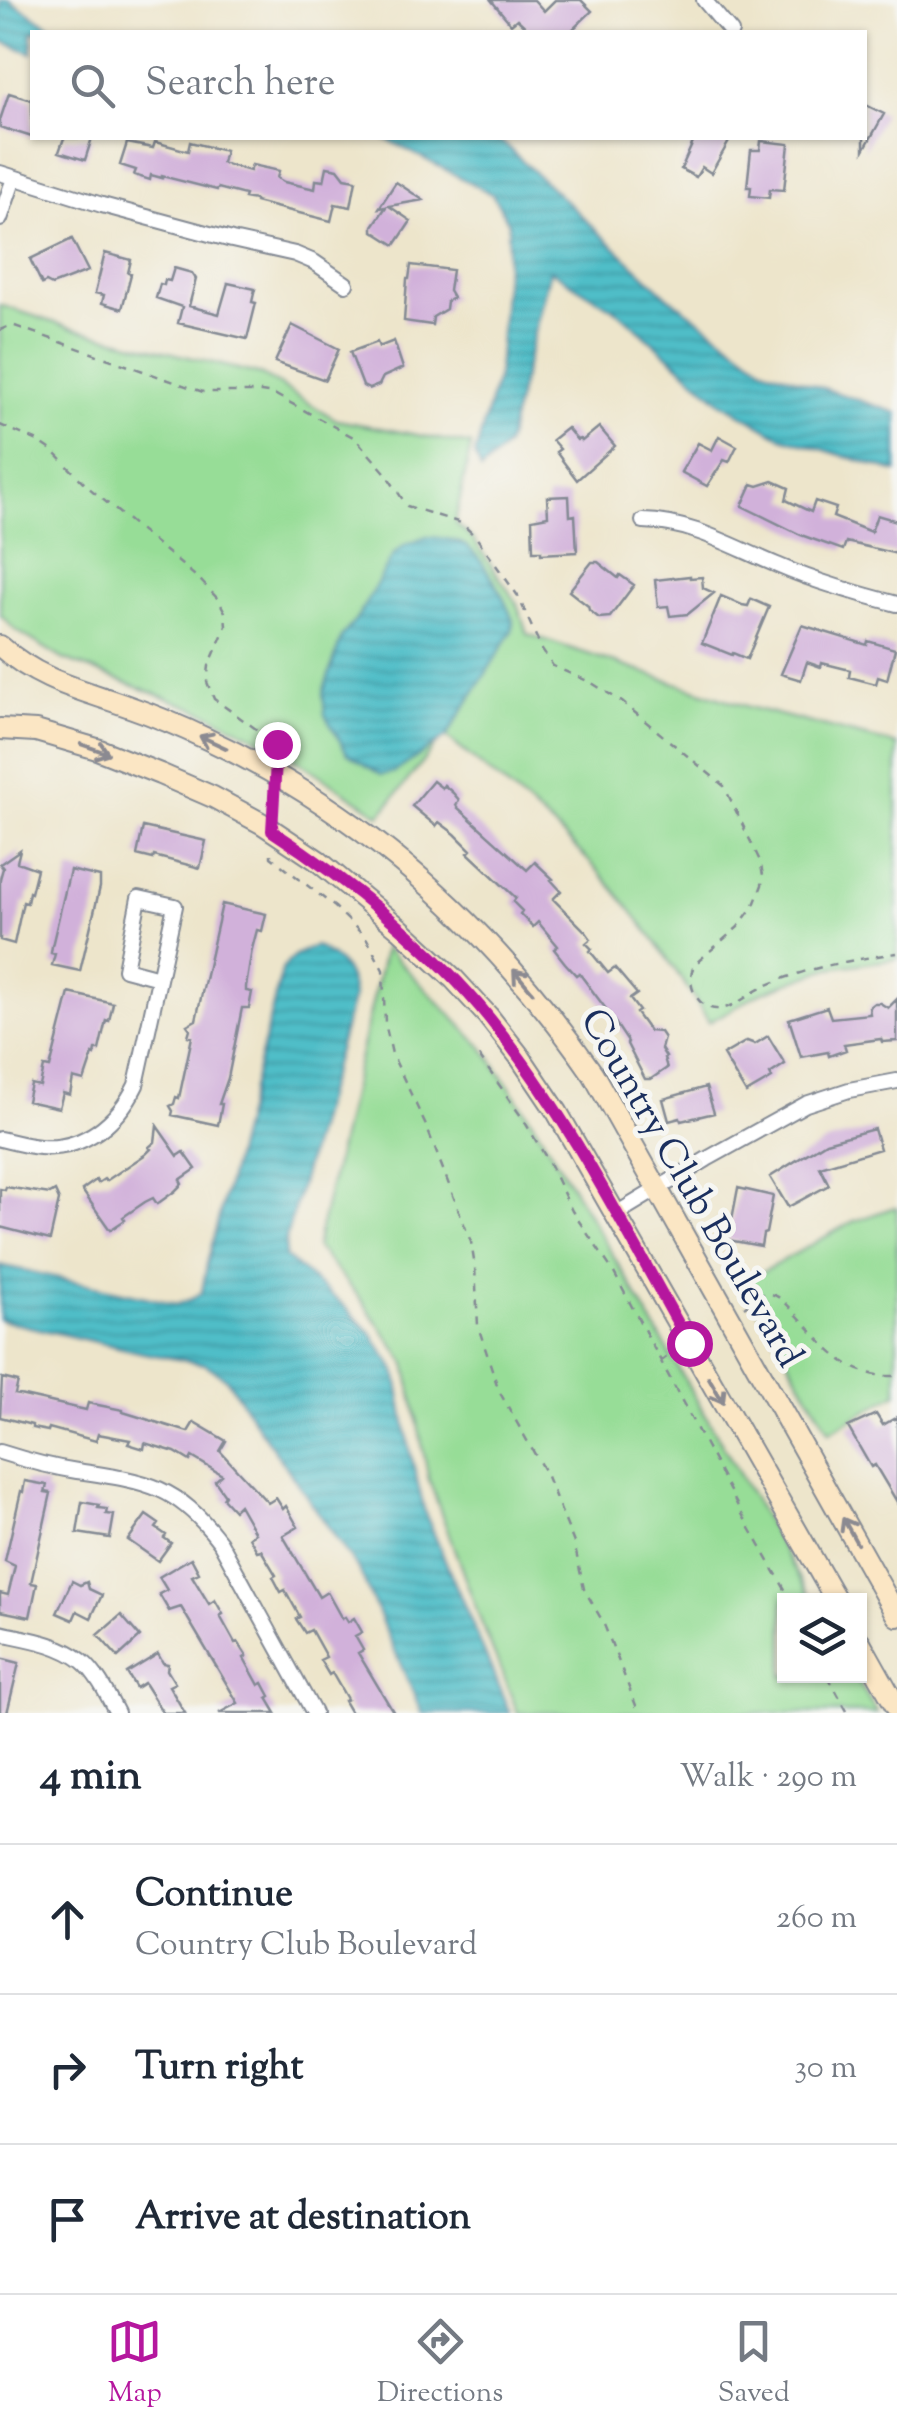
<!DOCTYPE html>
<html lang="en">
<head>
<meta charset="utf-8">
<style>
  body { margin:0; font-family:"Sorts Mill Goudy",serif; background:#f2f2f3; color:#1f2937 }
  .controls { position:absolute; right:30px; bottom:30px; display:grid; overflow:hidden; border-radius:0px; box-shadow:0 2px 8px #0004 }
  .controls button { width:90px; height:90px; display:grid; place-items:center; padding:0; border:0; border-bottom:2px solid #e0e1e3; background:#fff; color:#1f2937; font:50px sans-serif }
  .stop { position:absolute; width:30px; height:30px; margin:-22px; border:8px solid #b5179e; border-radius:50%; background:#fff }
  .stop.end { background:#b5179e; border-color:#fff; box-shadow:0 2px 10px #0008 }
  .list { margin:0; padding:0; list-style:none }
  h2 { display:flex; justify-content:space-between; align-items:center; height:130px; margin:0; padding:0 40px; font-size:42px }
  h2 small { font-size:32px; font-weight:400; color:#747a83 }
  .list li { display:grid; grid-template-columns:65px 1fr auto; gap:30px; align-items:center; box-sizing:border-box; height:150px; padding:0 40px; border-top:2px solid #e0e1e3 }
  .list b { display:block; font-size:38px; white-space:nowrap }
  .list p { margin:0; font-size:32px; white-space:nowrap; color:#747a83 }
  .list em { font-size:32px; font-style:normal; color:#747a83 }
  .icon { flex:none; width:55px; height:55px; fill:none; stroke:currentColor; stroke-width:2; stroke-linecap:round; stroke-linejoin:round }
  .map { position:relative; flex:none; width:897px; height:1713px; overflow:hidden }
  .search { position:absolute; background:#fff; box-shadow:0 2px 8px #0004; left:30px; right:30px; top:30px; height:110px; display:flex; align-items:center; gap:25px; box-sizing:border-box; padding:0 35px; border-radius:0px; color:#747a83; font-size:38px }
  .sheet { height:580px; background:#fff }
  nav { display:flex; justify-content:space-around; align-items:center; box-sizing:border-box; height:140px; border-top:2px solid #e0e1e3; background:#fff; font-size:28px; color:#747a83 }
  nav a { display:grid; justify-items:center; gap:5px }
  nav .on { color:#b5179e }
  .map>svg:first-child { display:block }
  .grass { fill:#97dd97; stroke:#59867a; stroke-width:2.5 }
  .water { fill:url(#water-rules); stroke:#367693; stroke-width:2.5 }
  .building { fill:#d1b1da }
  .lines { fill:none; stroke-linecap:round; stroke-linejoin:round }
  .street-casing { stroke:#848a94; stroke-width:18 }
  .secondary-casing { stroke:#848a94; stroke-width:24 }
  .path { stroke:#848a94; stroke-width:2.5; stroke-dasharray:8 8; stroke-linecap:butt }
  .street { stroke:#fff; stroke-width:14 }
  .secondary { stroke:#fbe6c4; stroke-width:20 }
  .oneway { stroke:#8b8a91 }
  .route { stroke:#b5179e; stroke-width:12 }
  .labels { text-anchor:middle; stroke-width:10; stroke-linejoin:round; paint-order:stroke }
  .street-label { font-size:38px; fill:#1b2f5e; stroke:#f6f6f2 }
</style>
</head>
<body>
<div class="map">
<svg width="897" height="1713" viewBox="0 0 897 1713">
  <defs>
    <pattern id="water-rules" width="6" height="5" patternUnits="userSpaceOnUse" patternTransform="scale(2.5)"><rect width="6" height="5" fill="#50bec8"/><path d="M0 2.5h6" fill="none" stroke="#429ba6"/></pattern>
  </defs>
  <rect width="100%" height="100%" fill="#f6f6f2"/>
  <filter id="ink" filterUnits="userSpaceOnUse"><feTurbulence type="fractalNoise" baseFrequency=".01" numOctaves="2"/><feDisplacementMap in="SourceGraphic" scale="20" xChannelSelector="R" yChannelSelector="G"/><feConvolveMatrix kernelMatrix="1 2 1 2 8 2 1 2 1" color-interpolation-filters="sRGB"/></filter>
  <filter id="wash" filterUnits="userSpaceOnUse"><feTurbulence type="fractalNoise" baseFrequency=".0048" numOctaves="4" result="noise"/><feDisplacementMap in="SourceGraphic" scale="40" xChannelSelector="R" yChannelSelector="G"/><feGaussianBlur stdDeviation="2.25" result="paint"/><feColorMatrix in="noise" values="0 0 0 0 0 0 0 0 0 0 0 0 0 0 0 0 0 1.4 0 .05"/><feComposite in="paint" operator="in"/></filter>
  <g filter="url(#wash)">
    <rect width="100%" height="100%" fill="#ede5cb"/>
    <path class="grass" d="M0 305 71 328 262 375 337 420 471 445 455 523 473 539 517 603 527 634 749 707 897 745V959L829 968 758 994 709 1022C677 970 641 919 600 873 554 822 497 779 444 735L380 815 285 752 209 714 63 659 14 629 0 614Z
      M385 947 485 1050 535 1125 624 1274 812 1600H784V1676H855L877 1713H518L480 1619 429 1480 406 1363 360 1298 316 1247Z
      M892 1208H897V1393L830 1432 743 1283 852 1222Z"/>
    <path class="water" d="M0 0H9L55 29 74 32H32V53L0 41Z
      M384 138H495L501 141 667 296 766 369 897 413V472L779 436 721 402 620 313 550 270 506 446 481 470 475 455 498 374 509 223 492 194Z
      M427 537C440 538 455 539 466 546 485 560 505 599 513 621L512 631 447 736 395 772 381 775 347 753 325 715 323 693 342 636 356 620 394 554 405 545Z
      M315 946C338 958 350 969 353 996L286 1238 285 1257 341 1303 372 1334 396 1371 410 1451 425 1513 510 1713H422L360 1572 258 1427 227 1379 205 1364 144 1353 0 1320V1265L177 1304 192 1299 202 1292 207 1264 283 967 297 954Z"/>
    <g id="blocks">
      <path class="building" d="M491 0H534L544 11 555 0H581L592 11 570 32H531L517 19 511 24Z
        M9 93 32 100V137L0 127V120Z
        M864 104 884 114 864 150Z
        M64 138H92L85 160 59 152Z
        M695 138H731L711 173 702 167 696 177 681 169Z
        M761 141 789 144 784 190 770 189 769 198 750 196 751 187H747L751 150H760Z
        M155 142 188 151 190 142 225 151 222 163 250 171 252 165 279 171 277 178 284 182 315 189 316 180 324 181 327 167 338 169 345 178 356 180 351 207 335 204 331 221 255 202V200L244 198 245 195 218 188 217 190 162 176V178L151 175 150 180 134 175 136 170 120 165 127 143 153 148Z
        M396 182 423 200 389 206 411 221 395 245 373 231V226L386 207 379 208Z
        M72 239 88 271 52 285 46 282 42 284 30 259Z
        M105 253 131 260 128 273 131 274 122 309 102 303 104 295 95 293Z
        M411 265 452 270 449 291 453 298 447 301 446 309 433 317 432 325 404 321 407 279H409Z
        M174 268 192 273 196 279 189 306 219 314 228 283 255 289 252 302 256 303 247 339 178 323 182 307 156 298 160 284 164 285 165 280 170 281Z
        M292 325 339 349 325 380 275 362Z
        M394 341 403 368 383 377 379 385 369 389 363 386 350 352 377 342 379 347Z
        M599 427 615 446 577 480 556 452 560 449 552 440 567 428 577 440 580 439 582 441Z
        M719 436 737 446 729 462 724 460 707 486 681 472 698 443 712 450Z
        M773 481 789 488 786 500 811 512 815 501 836 508 833 517 871 532 877 515 897 521V554L846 542 843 550 801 535 742 506 752 484 758 486Z
        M569 496 570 516 575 515 577 552 541 554V551H533L532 519 548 516 547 497Z
        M592 562H598L618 578 620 575 634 585 610 617 599 618 589 610 588 606 569 591Z
        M690 576V578L702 577 703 588 714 593 688 614 670 616 668 606 658 607 655 580Z
        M721 596 742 605 748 606 751 599 769 607 747 659 733 653 732 655 702 643Z
        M802 625 867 645 868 641 895 649 887 680 878 677 876 684 849 677 850 670 822 663 821 667 807 662 801 680 781 674Z
        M433 781 442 788 444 785 453 793 459 800 456 805 457 807 527 870 535 862 553 879 551 880 561 891 553 899 586 932 591 939 586 943 592 949 590 951 608 973 615 968 637 994 630 999 639 1011 636 1013 649 1031 660 1032 664 1038 661 1049 666 1057 664 1058 667 1068 651 1079H645L627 1044 628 1042 606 1009 579 973 576 975 565 963 554 949 558 946 538 922 533 927 520 914 522 911 513 902 516 898 468 853 471 850 455 834 439 822 436 826 412 806Z
        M143 827 206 841 200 868 154 856 153 859 137 855Z
        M20 850 17 862 37 869 31 893 29 892 27 903 23 902 14 944 0 940V879L3 868 0 864Z
        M70 870 100 877V887L80 971 52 965 55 954 51 953 52 946Z
        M222 904 266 914 262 931 257 930 252 949 246 987V991L252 992 249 1008H242L228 1078 219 1104H222L218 1125 172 1115 173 1111 170 1106 174 1104 176 1097 179 1098 192 1037 188 1036 190 1029 187 1025 196 1020Z
        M69 993 113 1003 109 1021 106 1020 99 1050H96L95 1055 93 1054 84 1081 73 1078 70 1095 63 1093 59 1108 27 1101 31 1084 40 1086 44 1067 50 1068Z
        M897 999V1041L882 1042 881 1039 844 1044 846 1050 829 1056 828 1052 801 1057 789 1019 827 1007 831 1018 870 1014 869 1007 874 1003H880L888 1008Z
        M768 1036 785 1064 770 1074 772 1078 746 1093 723 1055 747 1041 755 1044Z
        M706 1087 714 1113 681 1121 680 1118 669 1121 663 1099Z
        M157 1126 178 1156 184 1152 196 1169 180 1180 182 1184 175 1191 157 1204 153 1198 145 1202 123 1217 125 1220 110 1230 82 1190 96 1180 98 1183 104 1179 106 1181 146 1154 151 1149 149 1147 155 1142Z
        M874 1129 880 1149 820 1167 829 1185 788 1207 770 1177 826 1142Z
        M6 1187 50 1194 55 1191 59 1200 50 1240 0 1227V1189L5 1190Z
        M738 1188 773 1196 766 1233 763 1234 761 1246 728 1240Z
        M2 1378 18 1382 15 1394 86 1410 88 1403 123 1410V1412L188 1432 194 1422 226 1441 220 1451 241 1474 268 1503 276 1498 283 1509 286 1506 298 1527 283 1536 319 1597 327 1592 342 1619 345 1617 348 1622 354 1618 362 1632 355 1636 363 1650 358 1653 394 1713H351L344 1701 347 1699 332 1673 329 1675 320 1660 326 1657 311 1630 305 1633 296 1619 300 1617 285 1590 281 1592 273 1577 276 1575 261 1550 257 1551 249 1537 255 1533 239 1505 234 1510 223 1498 225 1495 215 1481 222 1475 192 1457 190 1461 175 1452 145 1443 144 1449 128 1444 130 1440 98 1434 96 1441 49 1428 48 1431 32 1428V1425L0 1417Z
        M876 1414 883 1425 897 1417V1502L875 1465 871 1467 848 1427Z
        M25 1481 47 1485 45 1492 51 1493 31 1583 37 1584 30 1617 0 1611V1593L8 1595 15 1566 5 1561 21 1491 23 1492Z
        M82 1502 99 1505 98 1508 107 1509 106 1514 114 1515 110 1538 77 1533Z
        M146 1515 159 1524 156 1528 166 1535 164 1538 171 1543 158 1561 128 1540Z
        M191 1558 199 1573 192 1576 209 1604 215 1600 223 1614 220 1616 235 1643 238 1642 247 1656 244 1658 259 1685 263 1683 270 1696 267 1698 276 1713H219L238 1703 181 1607 169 1611 159 1594 167 1590 159 1577Z
        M72 1581 80 1585 87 1582 89 1589 102 1595 91 1618 77 1611 73 1620 57 1613Z
        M121 1615 140 1637 118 1657 98 1635Z
        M158 1654 163 1663 168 1664 167 1670 175 1683 169 1686 185 1713H163L144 1683 136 1688 127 1673Z
        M0 1658 19 1663 7 1713H0Z"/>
    </g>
  </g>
  <g filter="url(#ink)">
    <use href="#blocks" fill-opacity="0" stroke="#848a94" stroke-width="2.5"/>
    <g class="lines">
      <defs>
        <path id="street" d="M704 0 731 32
          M0 173 102 205 232 240 295 254 314 262 346 284
          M0 219 14 178
          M643 521C692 522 733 547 777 565 816 582 856 593 897 604
          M0 1139C13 1142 27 1146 40 1147 83 1151 118 1122 136 1085L175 906 139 898 125 969 159 978
          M616 1214 707 1159 806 1104 849 1090 897 1081
          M0 1452C25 1460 51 1467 77 1471 145 1481 176 1484 220 1542L314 1713
          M0 1633C27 1639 59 1643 82 1661 97 1673 108 1696 117 1713"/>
        <path id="secondary" d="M0 646C41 682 80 689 130 707 156 716 182 727 207 739 368 814 493 929 593 1074L897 1616
          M0 729 36 731 97 749 160 774 213 797 263 824 317 860 400 929 454 979 488 1016 520 1057 557 1112 836 1600
          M860 1642 897 1708"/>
      </defs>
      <use href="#street" class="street-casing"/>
      <use href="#secondary" class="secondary-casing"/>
      <path class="path" d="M0 330 12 325 203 392H261L274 394 355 438 384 471 407 506 461 523 476 537 518 596 542 650 553 666 592 683 622 702 724 786 760 861 763 875 762 885 754 905 738 927 695 964C684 981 697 1011 719 1009 736 1007 747 995 761 988 803 968 851 960 897 953
        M0 425 38 441 53 451 88 487 200 580 218 599 225 612 226 626 209 666 207 682 214 699 277 744V751
        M271 854V857L335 907 367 939 383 970 385 1023 392 1054 427 1128 471 1242 475 1267 478 1326 499 1391 546 1474 574 1543 584 1589 603 1622 639 1713
        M479 1056 523 1119 547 1159 572 1211 613 1271 742 1514 791 1600
        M744 1307C751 1302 762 1291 771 1294 781 1296 789 1307 795 1313 827 1347 846 1378 897 1376
        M660 1362 674 1352
        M828 1676 848 1713"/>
      <use href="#street" class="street"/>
      <use href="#secondary" class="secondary"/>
    </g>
    <defs><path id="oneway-shaft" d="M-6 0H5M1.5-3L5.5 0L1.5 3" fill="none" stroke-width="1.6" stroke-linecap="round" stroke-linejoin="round" transform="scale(2.5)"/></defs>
    <g class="oneway">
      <use href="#oneway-shaft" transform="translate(213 742) rotate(-155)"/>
      <use href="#oneway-shaft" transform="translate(95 749) rotate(19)"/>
      <use href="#oneway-shaft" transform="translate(523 981) rotate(-130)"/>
      <use href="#oneway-shaft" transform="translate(716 1390) rotate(60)"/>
      <use href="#oneway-shaft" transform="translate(850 1531) rotate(-119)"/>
    </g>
  </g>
  <g class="lines" filter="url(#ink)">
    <path class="route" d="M277 744 272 831C346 879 435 950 490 1019 570 1118 627 1233 689 1343"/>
  </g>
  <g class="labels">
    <g class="street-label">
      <text transform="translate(693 1187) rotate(60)" y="13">Country Club Boulevard</text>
    </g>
  </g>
</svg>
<div class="controls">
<button><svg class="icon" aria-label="layers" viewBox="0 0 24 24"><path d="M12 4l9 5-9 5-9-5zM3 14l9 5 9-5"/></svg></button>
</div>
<div class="stop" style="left:689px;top:1343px"></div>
<div class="stop end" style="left:277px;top:744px"></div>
<div class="search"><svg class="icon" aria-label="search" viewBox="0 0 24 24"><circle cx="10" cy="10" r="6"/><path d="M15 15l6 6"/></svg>Search here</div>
</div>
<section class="sheet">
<h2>4 min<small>Walk · 290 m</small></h2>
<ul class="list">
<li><svg class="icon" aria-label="ahead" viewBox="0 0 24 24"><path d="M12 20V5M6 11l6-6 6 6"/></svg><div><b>Continue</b><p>Country Club Boulevard</p></div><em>260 m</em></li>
<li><svg class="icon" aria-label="right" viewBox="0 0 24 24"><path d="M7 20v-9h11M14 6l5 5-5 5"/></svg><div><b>Turn right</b></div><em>30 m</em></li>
<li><svg class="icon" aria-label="arrive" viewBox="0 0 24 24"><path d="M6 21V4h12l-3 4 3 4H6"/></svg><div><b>Arrive at destination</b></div></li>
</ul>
</section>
<nav>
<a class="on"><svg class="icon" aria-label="map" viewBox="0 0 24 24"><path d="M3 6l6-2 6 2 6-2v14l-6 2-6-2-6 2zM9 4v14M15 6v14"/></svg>Map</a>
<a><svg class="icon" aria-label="directions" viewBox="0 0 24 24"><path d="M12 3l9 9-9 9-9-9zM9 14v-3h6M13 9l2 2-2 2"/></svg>Directions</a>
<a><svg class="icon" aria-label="saved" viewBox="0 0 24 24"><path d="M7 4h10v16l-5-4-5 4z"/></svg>Saved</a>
</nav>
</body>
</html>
